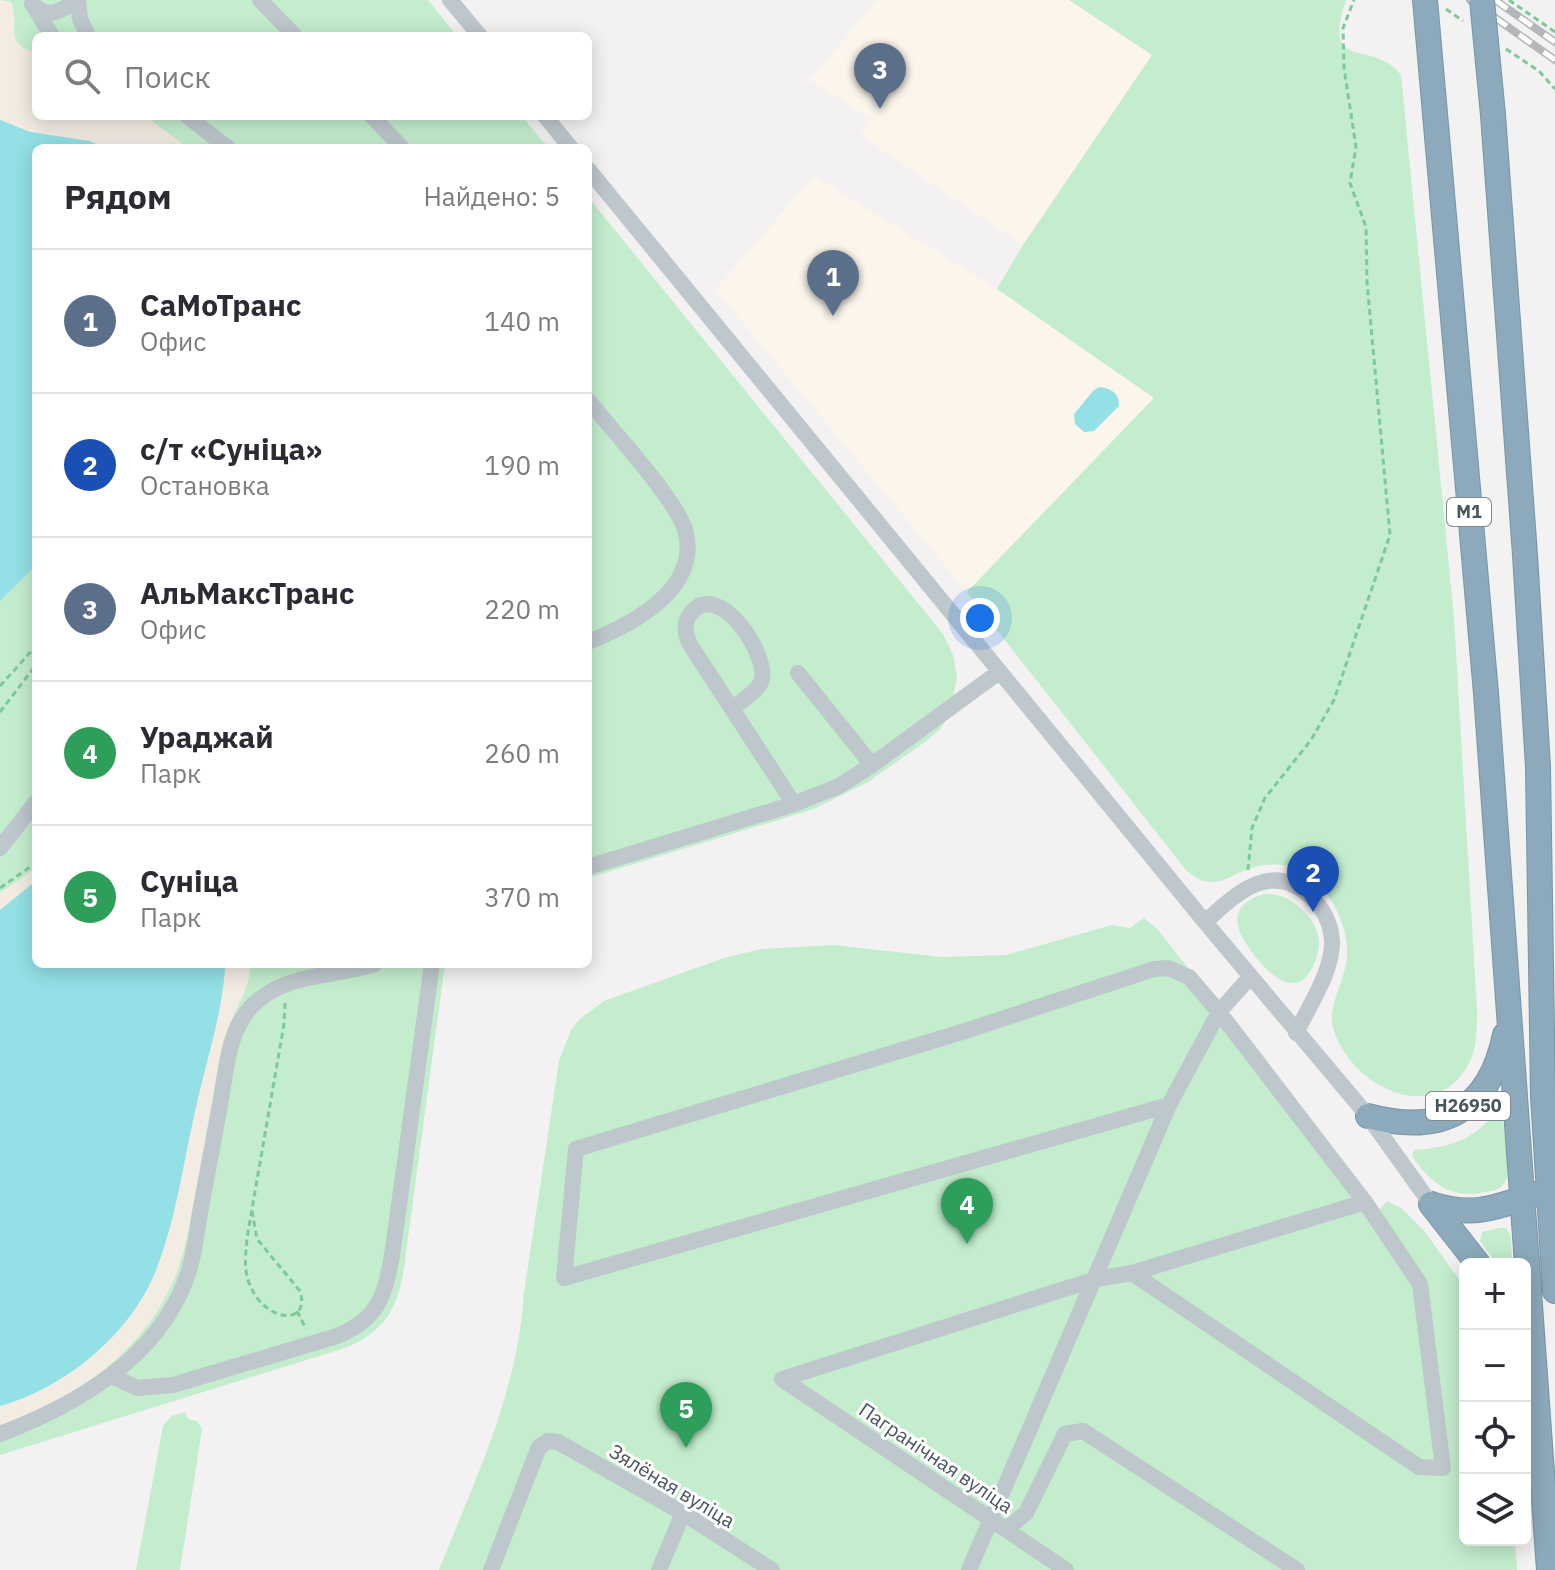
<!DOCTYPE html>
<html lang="ru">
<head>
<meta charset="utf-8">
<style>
  body { margin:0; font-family:"IBM Plex Sans",sans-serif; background:#f7f7f7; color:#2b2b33 }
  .controls { position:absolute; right:24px; bottom:24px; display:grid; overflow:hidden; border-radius:12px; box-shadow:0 4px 20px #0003 }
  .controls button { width:72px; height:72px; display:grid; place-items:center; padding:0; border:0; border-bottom:2px solid #e1e1e2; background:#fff; color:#2b2b33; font:40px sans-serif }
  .you { position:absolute; left:980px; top:618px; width:28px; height:28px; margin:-20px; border:6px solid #fff; border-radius:50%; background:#1a73e8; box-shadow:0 0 0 12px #1a73e833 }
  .badge { display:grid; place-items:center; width:52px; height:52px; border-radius:50%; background:#268cd8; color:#fff; font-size:26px; font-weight:700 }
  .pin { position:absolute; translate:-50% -66px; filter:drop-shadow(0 2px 4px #0008) }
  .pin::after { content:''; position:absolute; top:42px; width:28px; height:24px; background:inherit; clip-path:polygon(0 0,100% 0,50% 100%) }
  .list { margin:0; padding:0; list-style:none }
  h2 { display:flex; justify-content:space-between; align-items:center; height:104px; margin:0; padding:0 32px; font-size:34px }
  h2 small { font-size:26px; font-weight:400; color:#7c7c81 }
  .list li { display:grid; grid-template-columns:52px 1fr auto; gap:24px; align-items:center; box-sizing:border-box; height:144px; padding:0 32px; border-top:2px solid #e1e1e2 }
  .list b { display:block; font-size:30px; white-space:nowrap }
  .list p { margin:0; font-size:26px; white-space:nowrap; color:#7c7c81 }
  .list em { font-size:26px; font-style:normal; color:#7c7c81 }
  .icon { flex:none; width:44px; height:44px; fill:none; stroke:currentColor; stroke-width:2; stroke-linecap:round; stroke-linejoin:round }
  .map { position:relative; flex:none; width:1555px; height:1570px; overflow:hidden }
  .search { position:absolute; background:#fff; box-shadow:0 4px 20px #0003; left:32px; top:32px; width:560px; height:88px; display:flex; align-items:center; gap:20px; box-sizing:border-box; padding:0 28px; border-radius:12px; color:#7c7c81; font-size:30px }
  .panel { position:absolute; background:#fff; box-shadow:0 4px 20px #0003; left:32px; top:144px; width:560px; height:824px; border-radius:12px }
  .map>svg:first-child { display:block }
  .commercial { fill:#fbf5ec }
  .green { fill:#c3edcd }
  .sand { fill:#f2ece3 }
  .water { fill:#93e0e6 }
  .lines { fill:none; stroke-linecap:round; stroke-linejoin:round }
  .highway-casing { stroke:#7795a7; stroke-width:26 }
  .path { stroke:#7dc999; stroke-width:3; stroke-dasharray:6 4; stroke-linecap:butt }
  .minor { stroke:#bdc7cc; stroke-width:16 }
  .highway { stroke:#8caabb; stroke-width:24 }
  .rail-casing { stroke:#b3b7ba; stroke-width:8 }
  .rail { stroke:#fff; stroke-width:5; stroke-dasharray:15; stroke-linecap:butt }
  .highway-bridge-casing { stroke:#7795a7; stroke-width:26; stroke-linecap:butt }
  .highway-bridge { stroke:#8caabb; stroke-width:24 }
  .labels { text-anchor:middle; stroke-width:6; stroke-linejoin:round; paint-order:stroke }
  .shield { fill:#fff; stroke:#80898e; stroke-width:2 }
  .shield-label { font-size:18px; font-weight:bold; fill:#4a565d }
  .street-label { font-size:20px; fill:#4a565d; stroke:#fff }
</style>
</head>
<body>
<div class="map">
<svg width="1555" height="1570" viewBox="0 0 1555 1570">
  <rect width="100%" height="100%" fill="#f3f1f1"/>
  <path class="commercial" d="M877 0H1069L1152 55 1023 245 860 135 871 118 810 80Z
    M814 176 997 289 1154 398 967 592 715 290Z"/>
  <path class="green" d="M0 0H428L457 36H36V116H522L548 148H36V964H445L403 1275C396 1311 382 1332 348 1347L0 1455Z
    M1069 0H1346C1321 75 1372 37 1401 75L1454 618 1477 1010C1477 1026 1477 1044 1471 1059 1445 1118 1378 1099 1347 1056 1319 1016 1337 1004 1346 964 1352 936 1336 900 1315 881 1294 862 1267 860 1241 872 1233 875 1223 882 1213 882 1203 883 1193 876 1186 870L967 592 1154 398 997 289 1023 245 1152 55Z
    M588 197 943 634 953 655 957 677 950 712 942 727 929 739 868 782 814 809 588 878Z
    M1264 894C1282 893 1295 901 1307 915 1317 926 1322 941 1317 955 1305 997 1280 986 1259 961 1238 936 1221 907 1264 894Z
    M1144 918 1158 930 1379 1210 1387 1201 1401 1208 1425 1232 1465 1288V1540H1515L1517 1570H439C476 1477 517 1395 524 1293L559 1061 571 1030 580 1019 604 1001 724 958 761 949 833 945 942 957 1006 955 1112 925 1130 928Z
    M1497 1113 1502 1117C1504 1131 1511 1168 1506 1180 1502 1189 1494 1191 1485 1192 1451 1200 1431 1183 1412 1156L1414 1150C1452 1147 1469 1141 1497 1113Z
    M1500 1228H1506L1511 1236 1512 1264H1497L1480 1241 1482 1232Z
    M185 1412 188 1419 197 1421 202 1429 180 1570H136L163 1426 172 1416Z"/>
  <path class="sand" d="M0 0 11 2C21 26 1 42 36 53V116H146L188 148H106L89 141 30 132 0 120Z
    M36 868V881L0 910V893Z
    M225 964H250C252 988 231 1015 224 1039 215 1087 206 1135 197 1184 191 1216 187 1249 174 1279 145 1350 72 1404 0 1425V1406C58 1390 121 1340 148 1287 167 1251 173 1209 182 1170 196 1107 210 1043 224 980Z"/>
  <path class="water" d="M0 120 30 132 89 141 106 148H36V565L0 601Z
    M1099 387C1110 388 1120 393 1119 406L1094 431 1084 432 1075 424 1074 414 1093 391Z
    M36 881V964H225V968C222 1016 205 1065 195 1111 183 1164 176 1220 156 1270 131 1334 65 1388 0 1406V910Z"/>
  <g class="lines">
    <defs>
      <path id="highway" d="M1425 0 1486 693 1549 1570
        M1493 115 1525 555 1538 767 1543 1096 1555 1291
        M1368 1116C1442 1136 1489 1111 1505 1035
        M1431 1204C1473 1218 1497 1207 1537 1194
        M1431 1204 1478 1264"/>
    </defs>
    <use href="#highway" class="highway-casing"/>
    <path class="path" d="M1509 0 1555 32
      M1446 9 1463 21
      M1506 49 1539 71 1555 89
      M0 686 36 646
      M0 712 36 665
      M1248 870 1252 828 1265 798 1311 740 1334 700 1390 535 1367 282 1366 227 1350 183 1356 147 1344 68 1343 28 1354 0
      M0 888 36 863
      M252 1211 257 1239 300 1291C312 1329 258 1322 247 1276 244 1264 246 1251 247 1238L284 1024 285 1003
      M297 1311 306 1329"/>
    <path class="minor" d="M78 0 80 19 88 36
      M260 0 295 36
      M450 0 480 36
      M32 4C47 19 61 13 75 0
      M34 7 52 36
      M187 116 228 148
      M372 116 402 148
      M545 116 571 148
      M588 169 1205 922 1368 1116 1431 1204
      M588 400C611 429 679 502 686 533 699 590 631 625 588 642
      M798 673 872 765
      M732 709C741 701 754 694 760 684 774 662 720 577 691 613 683 622 685 633 689 643L794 804
      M0 848 36 802
      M588 867 794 804 839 786 872 765 999 672
      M1205 922C1236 894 1271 859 1311 897 1323 908 1331 924 1332 941 1333 971 1309 1006 1296 1033
      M1132 1273 1419 1467 1443 1468 1420 1284 1365 1202 1219 1012 1189 977 1168 968 1154 969 962 1032 576 1149 564 1278 1169 1105
      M112 1376 137 1388 173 1385 337 1336C378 1319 384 1298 392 1256L432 964
      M782 1379 1096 1279 1132 1273 1365 1202
      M782 1379 1066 1570
      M0 1434C79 1404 165 1354 190 1267 195 1249 197 1231 200 1213 207 1177 213 1141 220 1105 226 1073 227 1033 251 1007 284 972 333 978 375 964
      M1007 1529 1026 1513 1065 1434 1083 1431 1297 1570
      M491 1570 539 1447 548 1441 558 1442 683 1513 772 1570
      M659 1570 683 1513
      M969 1570 1169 1105 1219 1012 1250 977"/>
    <use href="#highway" class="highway"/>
    <defs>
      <path id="rail" d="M1470 0 1555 60
        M1495 0 1555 42"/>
    </defs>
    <use href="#rail" class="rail-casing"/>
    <use href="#rail" class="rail"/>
    <defs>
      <path id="highway-bridge" d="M1482 0 1493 115"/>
    </defs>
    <use href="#highway-bridge" class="highway-bridge-casing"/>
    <use href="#highway-bridge" class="highway-bridge"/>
  </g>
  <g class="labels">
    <g class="shield">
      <rect x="1447" y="498" width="44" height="28" rx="6"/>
      <rect x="1426" y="1092" width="84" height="28" rx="6"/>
    </g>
    <g class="shield-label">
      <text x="1469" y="518">М1</text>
      <text x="1468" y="1112">Н26950</text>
    </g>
    <g class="street-label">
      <text transform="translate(936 1458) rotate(34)" y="7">Пагранічная вуліца</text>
      <text transform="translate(672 1486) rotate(31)" y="7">Зялёная вуліца</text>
    </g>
  </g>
</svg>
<div class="controls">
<button>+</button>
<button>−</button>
<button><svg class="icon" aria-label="locate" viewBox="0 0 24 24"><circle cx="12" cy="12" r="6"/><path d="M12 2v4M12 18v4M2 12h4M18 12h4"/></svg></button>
<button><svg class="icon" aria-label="layers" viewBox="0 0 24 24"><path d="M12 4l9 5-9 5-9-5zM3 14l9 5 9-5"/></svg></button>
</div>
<div class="you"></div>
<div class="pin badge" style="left:833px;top:316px;background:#5c6f8a">1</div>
<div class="pin badge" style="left:1313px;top:912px;background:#1a4fb4">2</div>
<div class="pin badge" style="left:880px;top:109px;background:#5c6f8a">3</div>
<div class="pin badge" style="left:967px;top:1244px;background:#2e9e5b">4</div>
<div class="pin badge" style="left:686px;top:1448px;background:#2e9e5b">5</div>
<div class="search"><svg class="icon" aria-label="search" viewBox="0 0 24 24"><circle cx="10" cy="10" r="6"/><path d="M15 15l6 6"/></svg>Поиск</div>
<section class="panel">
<h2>Рядом<small>Найдено: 5</small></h2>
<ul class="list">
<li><span class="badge" style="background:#5c6f8a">1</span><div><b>СаМоТранс</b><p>Офис</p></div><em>140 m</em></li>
<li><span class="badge" style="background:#1a4fb4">2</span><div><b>с/т «Суніца»</b><p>Остановка</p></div><em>190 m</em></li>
<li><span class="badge" style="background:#5c6f8a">3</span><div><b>АльМаксТранс</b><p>Офис</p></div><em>220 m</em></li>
<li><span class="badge" style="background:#2e9e5b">4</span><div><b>Ураджай</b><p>Парк</p></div><em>260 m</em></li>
<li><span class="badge" style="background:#2e9e5b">5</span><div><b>Суніца</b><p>Парк</p></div><em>370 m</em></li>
</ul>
</section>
</div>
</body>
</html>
